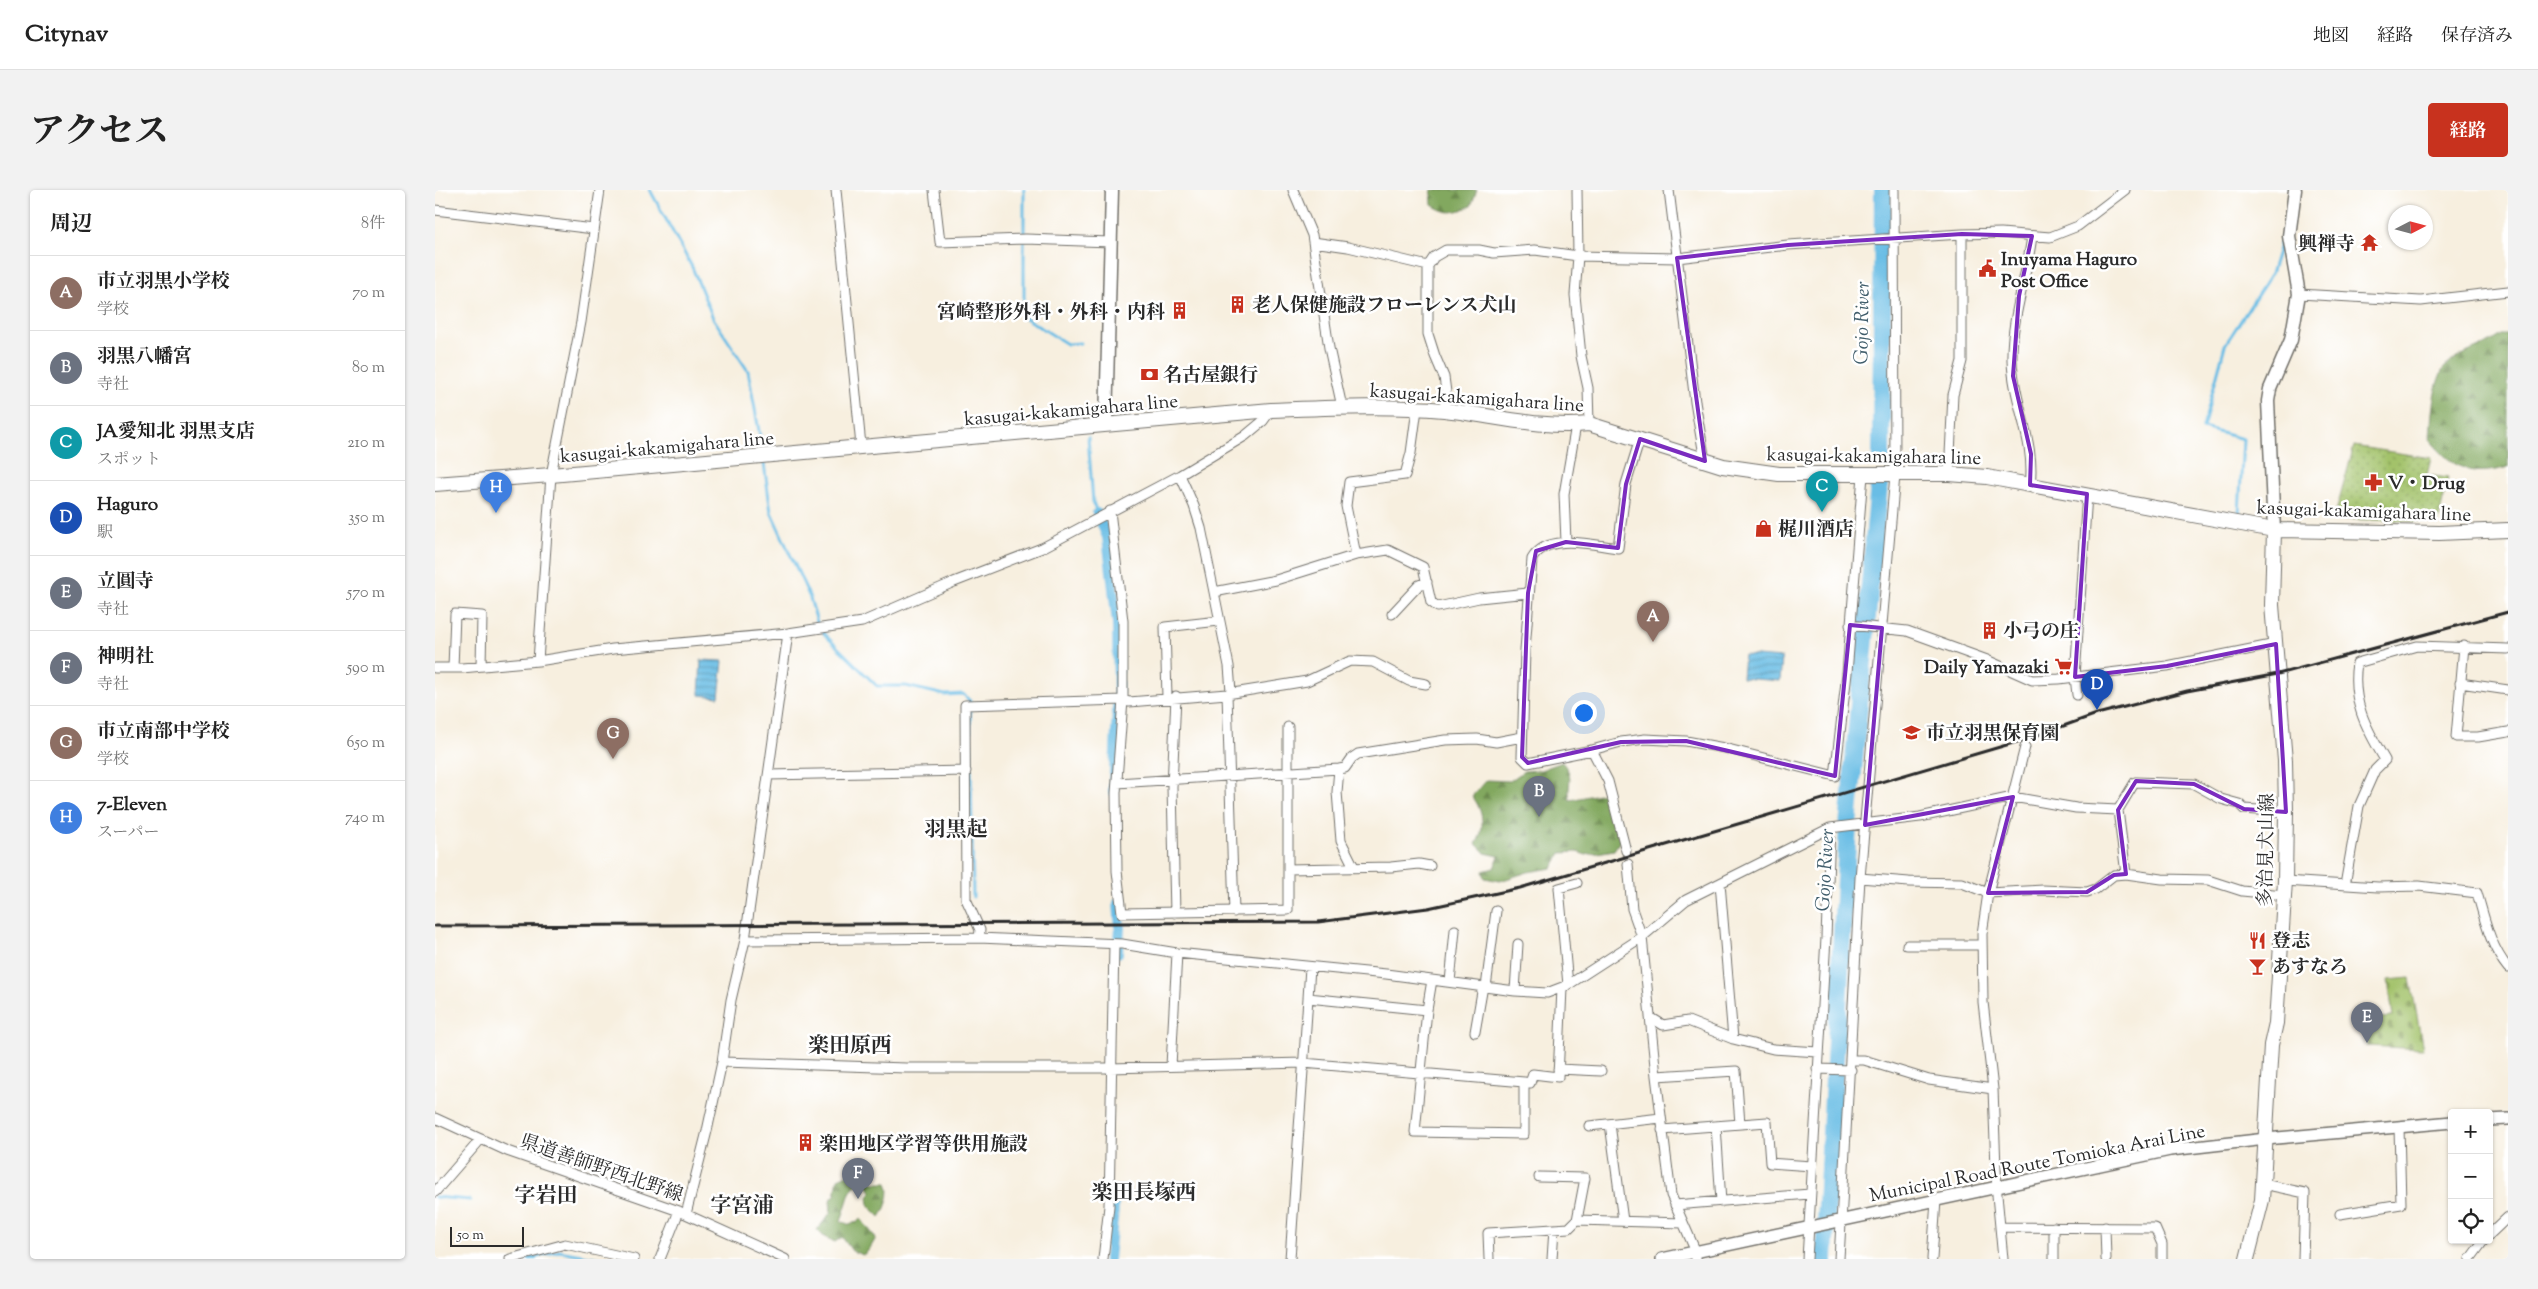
<!DOCTYPE html>
<html lang="ja">
<head>
<meta charset="utf-8">
<style>
  body { margin:0; font-family:"Sorts Mill Goudy","Noto Serif JP",serif; background:#f2f2f2; color:#222 }
  .controls { position:absolute; right:15px; bottom:15px; display:grid; overflow:hidden; border-radius:5px; box-shadow:0 1px 4px #0004 }
  .controls button { width:45px; height:45px; display:grid; place-items:center; padding:0; border:0; border-bottom:1px solid #e0e0e0; background:#fff; color:#222; font:25px sans-serif }
  .compass { position:absolute; left:1953px; top:15px; width:45px; height:45px; border-radius:50%; background:#fff; box-shadow:0 1px 4px #0004; rotate:84deg }
  .scale { position:absolute; left:15px; bottom:12px; width:74px; box-sizing:border-box; padding-left:5px; border:2px solid #2b2b2b; border-top:0; font-size:14px; line-height:18px; white-space:nowrap; color:#2b2b2b; -webkit-text-stroke:4px #fff; paint-order:stroke }
  .you { position:absolute; left:1148px; top:522px; width:18px; height:18px; margin:-12px; border:4px solid #fff; border-radius:50%; background:#1a73e8; box-shadow:0 0 0 8px #1a73e833 }
  .badge { display:grid; place-items:center; width:32px; height:32px; border-radius:50%; background:#c8321e; color:#fff; font-size:16px; font-weight:700 }
  .pin { position:absolute; translate:-50% -41px; filter:drop-shadow(0 1px 2px #0008) }
  .pin::after { content:''; position:absolute; top:26px; width:18px; height:15px; background:inherit; clip-path:polygon(0 0,100% 0,50% 100%) }
  .list { margin:0; padding:0; list-style:none }
  h2 { display:flex; justify-content:space-between; align-items:center; height:65px; margin:0; padding:0 20px; font-size:21px }
  h2 small { font-size:16px; font-weight:400; color:#767676 }
  .list li { display:grid; grid-template-columns:32px 1fr auto; gap:15px; align-items:center; box-sizing:border-box; height:75px; padding:0 20px; border-top:1px solid #e0e0e0 }
  .list b { display:block; font-size:19px; white-space:nowrap }
  .list p { margin:0; font-size:16px; white-space:nowrap; color:#767676 }
  .list em { font-size:16px; font-style:normal; color:#767676 }
  .icon { flex:none; width:28px; height:28px; fill:none; stroke:currentColor; stroke-width:2; stroke-linecap:round; stroke-linejoin:round }
  .map { position:relative; flex:none; width:2073px; height:1069px; overflow:hidden; border-radius:5px }
  header { display:flex; align-items:center; gap:30px; box-sizing:border-box; height:70px; padding:0 25px; background:#fff; border-bottom:1px solid #e0e0e0 }
  header strong { font-size:24px }
  nav { display:flex; gap:28px; margin-inline-start:auto; font-size:18px }
  .intro { display:flex; align-items:center; justify-content:space-between; box-sizing:border-box; height:120px; padding:0 30px }
  h1 { margin:0; font-size:35px }
  .button { padding:12px 22px; border-radius:5px; background:#c8321e; color:#fff; font-size:18px; font-weight:700 }
  main { display:flex; gap:30px; padding:0 30px }
  aside { flex:1; background:#fff; border-radius:5px; box-shadow:0 1px 4px #0004 }
  .map>svg:first-child { display:block }
  .grass { fill:url(#grass-dots); stroke:#67764a }
  .forest { fill:url(#forest-firs); stroke:#566a44 }
  .cemetery { fill:url(#cemetery-stones); stroke:#67764a }
  .water { fill:url(#water-rules); stroke:#4a7488 }
  .lines { fill:none; stroke-linecap:round; stroke-linejoin:round }
  .stream { stroke:#69bde5; stroke-width:3 }
  .canal { stroke:#69bde5; stroke-width:10 }
  .river { stroke:#69bde5; stroke-width:18 }
  .minor-casing { stroke:#72706a; stroke-width:11 }
  .tertiary-casing { stroke:#72706a; stroke-width:14 }
  .secondary-casing { stroke:#72706a; stroke-width:15 }
  .primary-casing { stroke:#72706a; stroke-width:16 }
  .minor { stroke:#fff; stroke-width:9 }
  .tertiary { stroke:#fff; stroke-width:11 }
  .secondary { stroke:#fff; stroke-width:12 }
  .primary { stroke:#fff; stroke-width:14 }
  .rail { stroke:#2b2b2b; stroke-width:3 }
  .marked { fill:none; stroke:#7b2cbf; stroke-width:4; stroke-linejoin:round }
  .labels { text-anchor:middle; stroke-width:5; stroke-linejoin:round; paint-order:stroke }
  .poi-label { font-size:19px; font-weight:bold; fill:#2b2b2b; stroke:#fff; text-anchor:start }
  .street-label { font-size:19px; fill:#2b2b2b; stroke:#fff }
  .water-label { font-size:20px; font-style:italic; fill:#415e6c; stroke:#fff }
  .quarter-label { font-size:21px; font-weight:bold; fill:#2b2b2b; stroke:#fff }
</style>
</head>
<body>
<header>
<strong>Citynav</strong>
<nav><a>地図</a><a>経路</a><a>保存済み</a></nav>
</header>
<div class="intro"><h1>アクセス</h1><a class="button">経路</a></div>
<main>
<aside>
<h2>周辺<small>8件</small></h2>
<ul class="list">
<li><span class="badge" style="background:#8d6e63">A</span><div><b>市立羽黒小学校</b><p>学校</p></div><em>70 m</em></li>
<li><span class="badge" style="background:#6b7280">B</span><div><b>羽黒八幡宮</b><p>寺社</p></div><em>80 m</em></li>
<li><span class="badge" style="background:#0f9aa8">C</span><div><b>JA愛知北 羽黒支店</b><p>スポット</p></div><em>210 m</em></li>
<li><span class="badge" style="background:#1a4fb4">D</span><div><b>Haguro</b><p>駅</p></div><em>350 m</em></li>
<li><span class="badge" style="background:#6b7280">E</span><div><b>立圓寺</b><p>寺社</p></div><em>570 m</em></li>
<li><span class="badge" style="background:#6b7280">F</span><div><b>神明社</b><p>寺社</p></div><em>590 m</em></li>
<li><span class="badge" style="background:#8d6e63">G</span><div><b>市立南部中学校</b><p>学校</p></div><em>650 m</em></li>
<li><span class="badge" style="background:#3f7fe0">H</span><div><b>7-Eleven</b><p>スーパー</p></div><em>740 m</em></li>
</ul>
</aside>
<div class="map">
<svg width="2073" height="1069" viewBox="0 0 2073 1069">
  <defs>
    <pattern id="grass-dots" width="8" height="8" patternUnits="userSpaceOnUse" patternTransform="scale(1.25)"><rect width="8" height="8" fill="#a3c26a"/><path d="M2 2h.1M6 6h.1" fill="none" stroke="#859e57" stroke-width="1.8" stroke-linecap="round"/></pattern>
    <pattern id="forest-firs" width="22" height="20" patternUnits="userSpaceOnUse" patternTransform="scale(1.25)"><rect width="22" height="20" fill="#82a85e"/><path d="M5 1l3.5 6h-7zM16 11l3.5 6h-7z" fill="#6b894e"/></pattern>
    <pattern id="cemetery-stones" width="16" height="16" patternUnits="userSpaceOnUse" patternTransform="scale(1.25)"><rect width="16" height="16" fill="#a3c26a"/><path d="M2 7V4a2 2 0 0 1 4 0v3zM10 15v-3a2 2 0 0 1 4 0v3z" fill="#859e57"/></pattern>
    <pattern id="water-rules" width="6" height="5" patternUnits="userSpaceOnUse" patternTransform="scale(1.25)"><rect width="6" height="5" fill="#69bde5"/><path d="M0 2.5h6" fill="none" stroke="#579aba"/></pattern>
  </defs>
  <rect width="100%" height="100%" fill="#fff"/>
  <filter id="ink" filterUnits="userSpaceOnUse"><feTurbulence type="fractalNoise" baseFrequency=".02" numOctaves="2"/><feDisplacementMap in="SourceGraphic" scale="10" xChannelSelector="R" yChannelSelector="G"/><feConvolveMatrix kernelMatrix="1 2 1 2 8 2 1 2 1" color-interpolation-filters="sRGB"/></filter>
  <filter id="wash" filterUnits="userSpaceOnUse"><feTurbulence type="fractalNoise" baseFrequency=".0096" numOctaves="4" result="noise"/><feDisplacementMap in="SourceGraphic" scale="20" xChannelSelector="R" yChannelSelector="G"/><feGaussianBlur stdDeviation="1.12" result="paint"/><feColorMatrix in="noise" values="0 0 0 0 0 0 0 0 0 0 0 0 0 0 0 0 0 1.4 0 .05"/><feComposite in="paint" operator="in"/></filter>
  <g filter="url(#wash)">
    <rect width="100%" height="100%" fill="#f7efdf"/>
    <path class="grass" d="M1919 256 1996 268 1992 285 2013 288 2003 332 1899 329Z"/>
    <path class="forest" d="M996 0H1042L1036 16C1020 23 1012 25 997 15Z
      M2067 145H2073V277C2036 288 2018 278 1995 250 1996 232 1998 187 2012 175 2028 161 2050 157 2067 145Z
      M1127 572C1141 588 1131 593 1135 610L1169 603C1177 619 1179 635 1185 651L1179 660 1151 665 1142 662 1126 663 1117 678 1093 682 1065 691 1050 688 1048 681 1059 678 1064 666 1050 663 1041 654C1051 638 1048 620 1037 606L1051 590 1075 591 1089 581 1106 580Z
      M412 984 439 993H452C457 1002 451 1019 445 1027L434 1016 433 1007 436 1002 432 995H420L415 1003 406 1031 415 1035 426 1029 441 1048 434 1060 428 1065 417 1061 407 1047 400 1052 389 1047 382 1040 396 1022 395 1010 400 1005 403 988Z"/>
    <path class="cemetery" d="M1975 788 1988 859 1932 856 1926 830 1958 827 1953 790Z"/>
    <path class="water" d="M1309 465 1347 468 1345 491 1307 488Z
      M266 470 288 471 284 507 264 505Z"/>
    <g class="lines">
      <path class="stream" d="M215 0 257 77 278 128 313 181 326 252
        M589 0V127L632 154 645 153
        M653 247 658 312 662 323
        M329 274 336 322 375 408 382 432 390 445 442 496H471L510 505 528 504 535 511 538 707
        M1804 324 1808 249 1768 238 1790 155 1836 84 1849 42
        M0 1007 35 1010
        M94 1069 124 1061 169 1069"/>
      <path class="canal" d="M662 323 672 347 682 433 683 501 678 601
        M683 763 685 738 683 713
        M674 1069 679 1019 678 1000"/>
      <path class="river" d="M1446 267 1448 0
        M1389 1069 1413 636 1444 295"/>
    </g>
  </g>
  <g filter="url(#ink)">
    <g class="lines">
      <defs>
        <path id="minor" d="M401 0 426 256
          M499 0 505 52 591 49 675 52
          M858 0 877 45 894 158 907 217
          M1142 0 1143 66 1140 105 1146 166 1153 198 1154 234
          M1234 0 1260 212 1270 271
          M0 20 159 39
          M878 52 913 57 993 76 999 67 1011 60H1044L1059 63 1100 60 1143 66 1242 68 1353 55 1527 44 1566 43 1615 47 1643 36 1690 0
          M993 76V144L1000 166 1009 187 1011 202 1009 220
          M1864 104 1986 111 2073 101
          M1205 249 1191 294 1183 358C1158 355 1112 342 1097 369L1090 460 1087 567 1093 573 1157 560 1186 552 1210 549 1251 551 1289 558 1400 586 1412 483 1428 285
          M1514 284 1518 205 1527 171V44
          M745 285 759 316 766 338 794 476 796 502
          M1595 295C1601 252 1578 213 1577 170 1576 128 1592 87 1597 46
          M675 321 688 431V510L681 603 682 681 687 723 853 720V537
          M1131 352 1129 304 1141 235
          M921 365 911 316 914 292 970 285 976 263 982 219
          M779 402 841 390 921 365 953 360 988 377 996 412 1003 417 1044 408 1093 403
          M957 424 984 395 992 392
          M1415 435 1472 441 1552 470 1597 490 1624 489 1732 476 1841 454
          M2029 456 2021 547H2043L2073 542
          M103 471 116 285 146 132 165 0
          M0 478H27L103 471 178 459 353 443 427 432 519 392 607 358 745 285 810 246 828 231 836 220
          M18 478 20 424 47 426 46 476
          M2025 493 2073 500
          M792 504 799 722
          M1642 505 1640 487 1652 304
          M732 507 730 437 784 431
          M1157 560 1173 591 1191 661
          M904 579 902 602 906 651 919 677
          M333 585 531 581
          M682 593 904 579 910 578 917 568 923 564 1010 550 1042 549 1061 552 1087 547
          M1193 674 1197 719 1207 747 1221 886 1236 1005 1261 1062V1069
          M853 679 956 677 984 674 995 676
          M1691 684 1683 620 1700 592 1759 594 1786 609 1804 614 1809 619 1851 622
          M1425 688 1474 692 1527 693 1553 703 1608 700 1652 702 1661 699 1679 685 1691 684 1727 689 1773 690 1807 701 1849 705
          M1850 691 1943 697 1984 696 2042 703C2050 730 2055 756 2073 778
          M1285 693 1298 849
          M1910 695 1924 616 1940 580 1950 570C1931 538 1916 511 1922 473L1982 456 2073 459
          M740 723 737 597 741 506
          M544 748 545 740 531 709 530 515 688 510 694 512 792 504 854 494 872 491 915 471 938 472 974 491 991 494
          M310 750 544 748 687 754 742 763 951 784 1080 801 1112 803 1133 795 1207 747 1251 710 1395 638 1485 627 1578 607 1641 618 1683 620
          M1472 755H1547
          M1015 792 1020 740
          M1133 795 1124 698 1142 693
          M1051 797 1061 721
          M1080 801 1083 754
          M873 808 875 777
          M992 820 980 942 1089 944V892L1095 893 1098 884 1123 887 1127 798
          M1215 827 1228 835 1253 831 1298 849 1338 859 1383 862
          M1040 842 1048 796
          M1416 870H1429L1494 890 1558 899
          M287 872 471 878H675L868 873 1089 892
          M736 876 742 763
          M1123 879 1166 881
          M1382 879 1416 880
          M1221 886 1301 881 1305 934
          M0 928 72 961 244 1021 350 1069
          M1175 934 1188 1031
          M1154 936 1226 928
          M1281 936 1286 1012
          M1227 940 1332 932 1335 973 1377 976
          M1104 987 1150 988 1142 1030
          M1828 994 1870 1003 1868 1069
          M0 1002 46 949
          M1240 1015 1375 1004
          M251 1024 272 941 287 872 296 810 310 750 353 443
          M1905 1024 1966 1014 1964 937
          M1565 1037 1720 1038 1727 1054V1069
          M1670 1037 1671 1069
          M2054 1045 2073 1027
          M75 1069 130 1054 199 1069
          M225 1069 244 1021
          M668 1069 674 1016 679 754
          M855 1069 873 808 992 820 997 790
          M1054 1069 1053 1043 1134 1038 1142 1030 1248 1033
          M1117 1069 1119 1039
          M1372 1069 1391 748 1395 638
          M1404 1069 1425 688 1460 285 1459 0
          M1497 1069 1501 1010
          M1568 1069 1562 1005 1558 899 1548 812 1547 744 1553 703 1590 557
          M1619 1069V1037
          M2035 1069 2049 1050"/>
        <path id="tertiary" d="M2054 930 2073 929
          M1227 1069 1735 960 1831 949 2017 932"/>
        <path id="secondary" d="M671 234 677 0
          M1839 340 1833 211 1835 199 1856 150 1864 104 1854 46 1860 0"/>
        <path id="primary" d="M0 294 116 285 836 220C893 218 951 215 1009 220 1056 225 1106 239 1154 234L1288 276 1344 284H1514L1552 287 1839 340 2004 343 2073 340
          M1812 1069 1827 1010 1836 855 1841 833 1850 691 1851 622 1850 571 1837 415 1839 340"/>
      </defs>
      <use href="#minor" class="minor-casing"/>
      <use href="#tertiary" class="tertiary-casing"/>
      <use href="#secondary" class="secondary-casing"/>
      <use href="#primary" class="primary-casing"/>
      <use href="#minor" class="minor"/>
      <use href="#tertiary" class="tertiary"/>
      <use href="#secondary" class="secondary"/>
      <use href="#primary" class="primary"/>
      <path class="rail" d="M0 736 883 732 993 718 1085 698 1592 549 1662 524 1752 501 1843 484 2073 422"/>
    </g>
  </g>
  <path class="marked" d="M1527 44 1597 46 1584 106 1578 186 1596 264 1595 295 1652 304 1640 487 1732 476 1841 454 1851 622 1809 619 1759 594 1701 591 1683 620 1691 684 1679 685 1652 702 1553 703 1578 607 1430 635 1447 438 1415 435 1400 586 1251 551 1186 552 1093 573 1087 567 1093 403 1101 361 1131 352 1183 358 1191 294 1205 249 1270 271 1242 68 1353 55Z"/>
  <defs>
    <symbol id="temple-bare" viewBox="-9 -9 18 18"><path d="M0-6L5-2H3V0L6.5 2.5H4V6H1.5V3h-3V6H-4V2.5H-6.5L-3 0V-2H-5Z" fill="#c8321e" stroke="#fff" stroke-width="2.5" paint-order="stroke"/></symbol>
    <symbol id="civic-bare" viewBox="-9 -9 18 18"><path d="M-.6-6.5H3V-4.5H.6V-3L4-1V1h2V6H-6V1h2V-1L-.6-3ZM-1.2 2.5V6h2.4V2.5Z" fill="#c8321e" stroke="#fff" stroke-width="2.5" paint-order="stroke"/></symbol>
    <symbol id="building-bare" viewBox="-9 -9 18 18"><path d="M-4-6H4V6H1V3H-1V6H-4ZM-2.5-4.3h1.7v1.8h-1.7ZM.8-4.3h1.7v1.8H.8ZM-2.5-1h1.7V.8h-1.7ZM.8-1h1.7V.8H.8Z" fill="#c8321e" stroke="#fff" stroke-width="2.5" paint-order="stroke"/></symbol>
    <symbol id="bank-bare" viewBox="-9 -9 18 18"><path d="M-6-4H6V4H-6ZM0-2.3a2.3 2.3 0 1 0 0 4.6a2.3 2.3 0 1 0 0-4.6Z" fill="#c8321e" stroke="#fff" stroke-width="2.5" paint-order="stroke"/></symbol>
    <symbol id="pharmacy-bare" viewBox="-9 -9 18 18"><path d="M-2-6h4v4h4v4h-4v4h-4v-4h-4v-4h4Z" fill="#c8321e" stroke="#fff" stroke-width="2.5" paint-order="stroke"/></symbol>
    <symbol id="shop-bare" viewBox="-9 -9 18 18"><path d="M-5-2.5h2.3a2.7 3.5 0 0 1 5.4 0H5L5.5 6h-11ZM-1.5-2.5h3a1.5 2.3 0 0 0-3 0Z" fill="#c8321e" stroke="#fff" stroke-width="2.5" paint-order="stroke"/></symbol>
    <symbol id="supermarket-bare" viewBox="-9 -9 18 18"><path d="M-6-5.5h2.5l.6 2H6L4.5 2H-2.5L-4.4-4H-6ZM-1.5 3.2a1.3 1.3 0 1 0 .1 0ZM3 3.2a1.3 1.3 0 1 0 .1 0Z" fill="#c8321e" stroke="#fff" stroke-width="2.5" paint-order="stroke"/></symbol>
    <symbol id="school-bare" viewBox="-9 -9 18 18"><path d="M0-5L7-2L0 1L-7-2ZM-4 1L0 2.5L4 1V4Q0 6-4 4Z" fill="#c8321e" stroke="#fff" stroke-width="2.5" paint-order="stroke"/></symbol>
    <symbol id="restaurant-bare" viewBox="-9 -9 18 18"><path d="M-5-6h1v4h1v-4h1v4h1v-4h1v5L-1.5 .5V6h-2V.5L-5-1ZM5-6V6H3V1.5H1.5Q1.5-4 5-6Z" fill="#c8321e" stroke="#fff" stroke-width="2.5" paint-order="stroke"/></symbol>
    <symbol id="bar-bare" viewBox="-9 -9 18 18"><path d="M-6-5H6L.8 .8V4.5H3.5V6h-7V4.5H-.8V.8Z" fill="#c8321e" stroke="#fff" stroke-width="2.5" paint-order="stroke"/></symbol>
  </defs>
  <g fill-rule="evenodd">
    <use href="#temple-bare" x="1922" y="40" width="25" height="25"/>
    <use href="#civic-bare" x="1540" y="66" width="25" height="25"/>
    <use href="#building-bare" x="790" y="102" width="25" height="25"/>
    <use href="#building-bare" x="732" y="108" width="25" height="25"/>
    <use href="#bank-bare" x="702" y="172" width="25" height="25"/>
    <use href="#pharmacy-bare" x="1926" y="280" width="25" height="25"/>
    <use href="#shop-bare" x="1316" y="326" width="25" height="25"/>
    <use href="#building-bare" x="1542" y="428" width="25" height="25"/>
    <use href="#supermarket-bare" x="1616" y="464" width="25" height="25"/>
    <use href="#school-bare" x="1464" y="530" width="25" height="25"/>
    <use href="#restaurant-bare" x="1810" y="738" width="25" height="25"/>
    <use href="#bar-bare" x="1810" y="764" width="25" height="25"/>
    <use href="#building-bare" x="358" y="940" width="25" height="25"/>
  </g>
  <g class="labels">
    <g class="poi-label">
      <text x="1920" y="60" text-anchor="end">興禅寺</text>
      <text x="1566" y="75">Inuyama Haguro<tspan x="1566" dy="22">Post Office</tspan></text>
      <text x="817" y="121">老人保健施設フローレンス犬山</text>
      <text x="730" y="128" text-anchor="end">宮崎整形外科・外科・内科</text>
      <text x="728" y="191">名古屋銀行</text>
      <text x="1953" y="299">V・Drug</text>
      <text x="1343" y="345">梶川酒店</text>
      <text x="1568" y="447">小弓の庄</text>
      <text x="1614" y="483" text-anchor="end">Daily Yamazaki</text>
      <text x="1491" y="549">市立羽黒保育園</text>
      <text x="1837" y="757">登志</text>
      <text x="1837" y="783">あすなろ</text>
      <text x="384" y="960">楽田地区学習等供用施設</text>
    </g>
    <g class="street-label">
      <text transform="translate(1042 207) rotate(4)" y="7">kasugai-kakamigahara line</text>
      <text transform="translate(636 219) rotate(-5)" y="7">kasugai-kakamigahara line</text>
      <text transform="translate(232 256) rotate(-5)" y="7">kasugai-kakamigahara line</text>
      <text transform="translate(1439 265) rotate(1)" y="7">kasugai-kakamigahara line</text>
      <text transform="translate(1929 320) rotate(2)" y="7">kasugai-kakamigahara line</text>
      <text transform="translate(1830 660) rotate(-89)" y="7">多治見犬山線</text>
      <text transform="translate(1602 972) rotate(-11)" y="7">Municipal Road Route Tomioka Arai Line</text>
      <text transform="translate(167 977) rotate(19)" y="7">県道善師野西北野線</text>
    </g>
    <g class="water-label">
      <text transform="translate(1426 133) rotate(-89)" y="7">Gojo River</text>
      <text transform="translate(1389 680) rotate(-87)" y="7">Gojo River</text>
    </g>
    <g class="quarter-label">
      <text x="521" y="646">羽黒起</text>
      <text x="415" y="862">楽田原西</text>
      <text x="709" y="1009">楽田長塚西</text>
      <text x="111" y="1012">字岩田</text>
      <text x="307" y="1022">字宮浦</text>
    </g>
  </g>
</svg>
<div class="controls">
<button>+</button>
<button>−</button>
<button><svg class="icon" aria-label="locate" viewBox="0 0 24 24"><circle cx="12" cy="12" r="6"/><path d="M12 2v4M12 18v4M2 12h4M18 12h4"/></svg></button>
</div>
<svg class="compass" viewBox="-18 -18 36 36"><path d="M0-13l5 13h-10z" fill="#e53935"/><path d="M0 13l5-13h-10z" fill="#767676"/></svg>
<div class="scale">50 m</div>
<div class="you"></div>
<div class="pin badge" style="left:1218px;top:452px;background:#8d6e63">A</div>
<div class="pin badge" style="left:1104px;top:627px;background:#6b7280">B</div>
<div class="pin badge" style="left:1387px;top:322px;background:#0f9aa8">C</div>
<div class="pin badge" style="left:1662px;top:520px;background:#1a4fb4">D</div>
<div class="pin badge" style="left:1932px;top:853px;background:#6b7280">E</div>
<div class="pin badge" style="left:423px;top:1009px;background:#6b7280">F</div>
<div class="pin badge" style="left:178px;top:569px;background:#8d6e63">G</div>
<div class="pin badge" style="left:61px;top:323px;background:#3f7fe0">H</div>
</div>
</main>
</body>
</html>
